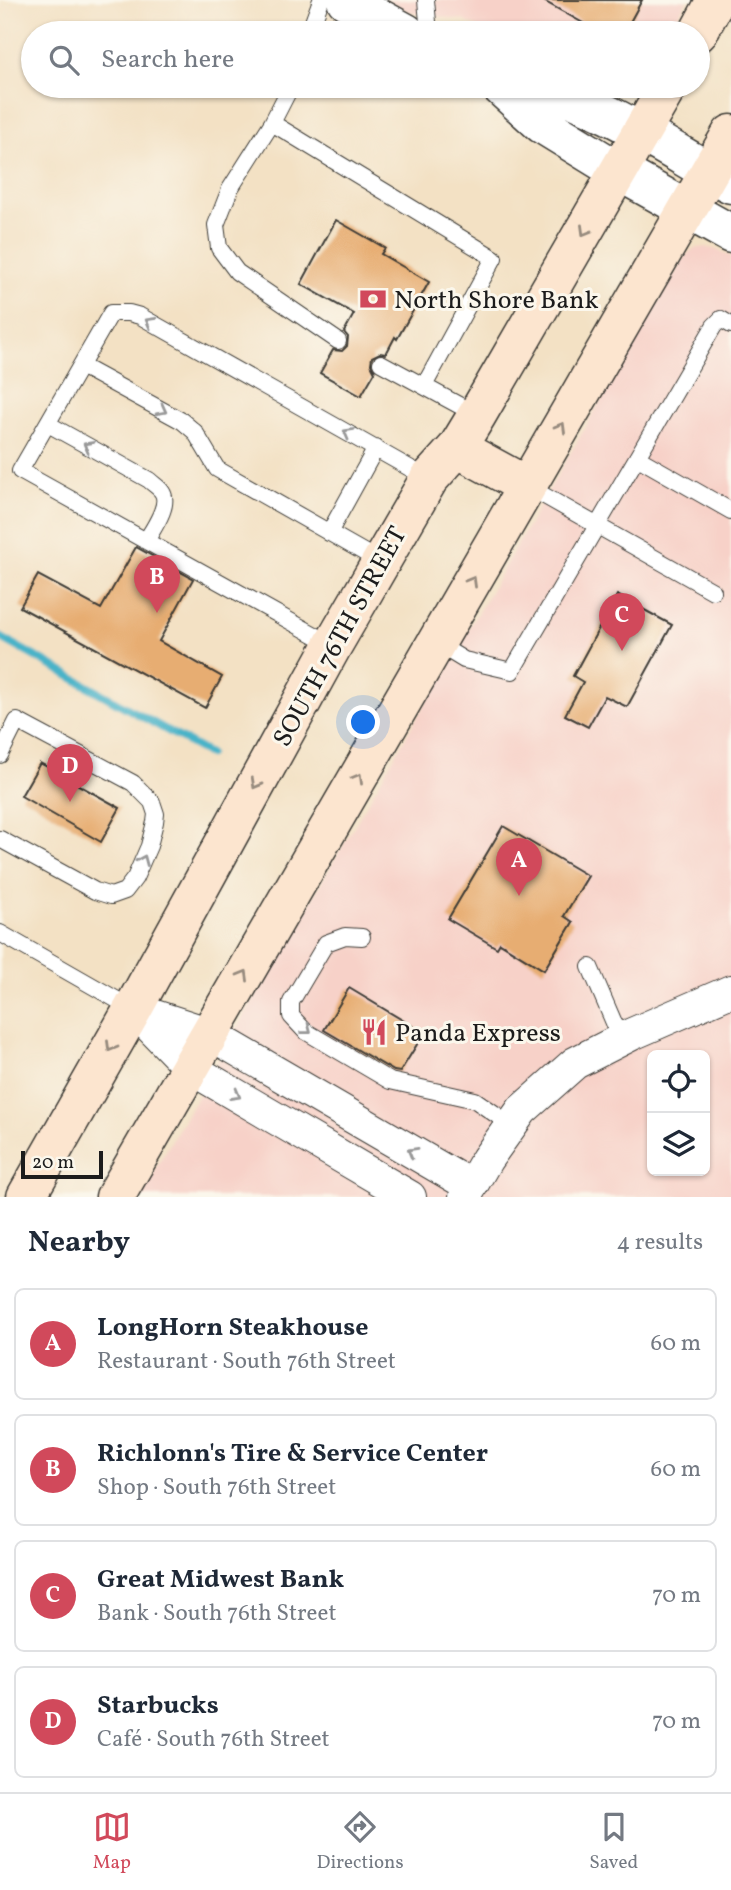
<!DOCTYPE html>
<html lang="en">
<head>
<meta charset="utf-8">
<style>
  body { margin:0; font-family:Vollkorn,serif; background:#f2f2f3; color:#1f2937 }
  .controls { position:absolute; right:21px; bottom:21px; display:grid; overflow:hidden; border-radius:10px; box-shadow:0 2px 5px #0004 }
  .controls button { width:63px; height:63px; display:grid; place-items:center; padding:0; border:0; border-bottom:2px solid #e0e1e3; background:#fff; color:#1f2937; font:35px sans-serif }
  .scale { position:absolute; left:21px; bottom:18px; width:82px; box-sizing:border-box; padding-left:7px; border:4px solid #1c1c1c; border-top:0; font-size:19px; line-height:24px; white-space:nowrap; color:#1c1c1c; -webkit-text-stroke:5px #fbf7ec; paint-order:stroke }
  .you { position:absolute; left:364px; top:723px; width:24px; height:24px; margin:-18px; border:5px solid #fff; border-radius:50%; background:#1a73e8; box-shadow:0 0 0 10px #1a73e833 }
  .badge { display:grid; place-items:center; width:46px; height:46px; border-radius:50%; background:#d1495b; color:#fff; font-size:23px; font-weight:700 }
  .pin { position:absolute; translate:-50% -58px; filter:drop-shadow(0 2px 4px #0008) }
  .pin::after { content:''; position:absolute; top:37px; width:24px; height:21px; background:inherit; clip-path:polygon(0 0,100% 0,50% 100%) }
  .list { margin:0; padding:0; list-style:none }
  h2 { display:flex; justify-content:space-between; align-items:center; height:91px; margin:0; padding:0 28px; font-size:30px }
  h2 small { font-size:23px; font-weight:400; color:#747a83 }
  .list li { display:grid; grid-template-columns:46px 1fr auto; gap:21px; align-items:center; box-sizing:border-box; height:112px; margin:0 14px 14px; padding:0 14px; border:2px solid #e0e1e3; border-radius:10px }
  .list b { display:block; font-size:26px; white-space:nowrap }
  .list p { margin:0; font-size:23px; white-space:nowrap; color:#747a83 }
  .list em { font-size:23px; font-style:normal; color:#747a83 }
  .icon { flex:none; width:38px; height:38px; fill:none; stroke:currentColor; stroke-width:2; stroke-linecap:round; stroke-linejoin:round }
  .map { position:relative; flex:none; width:731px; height:1197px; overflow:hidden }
  .search { position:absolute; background:#fff; box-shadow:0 2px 5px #0004; left:21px; right:21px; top:21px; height:77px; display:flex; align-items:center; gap:18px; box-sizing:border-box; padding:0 24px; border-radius:38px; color:#747a83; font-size:26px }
  .sheet { height:595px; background:#fff }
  nav { display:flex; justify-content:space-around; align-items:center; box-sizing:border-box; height:98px; border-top:2px solid #e0e1e3; background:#fff; font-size:19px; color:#747a83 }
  nav a { display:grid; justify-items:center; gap:4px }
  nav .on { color:#d1495b }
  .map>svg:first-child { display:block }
  .built { fill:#f7d1c8; fill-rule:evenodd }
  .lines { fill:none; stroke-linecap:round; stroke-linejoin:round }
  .stream { stroke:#4ab3c8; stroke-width:8 }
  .building { fill:#e7ad72 }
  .service-casing { stroke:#3c3a35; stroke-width:18 }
  .minor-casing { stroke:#3c3a35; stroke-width:34 }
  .tertiary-casing { stroke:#3c3a35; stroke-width:41 }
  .secondary-casing { stroke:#3c3a35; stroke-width:41 }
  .service { stroke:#fff; stroke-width:16 }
  .minor { stroke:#fff; stroke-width:32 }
  .tertiary { stroke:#fff; stroke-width:38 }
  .secondary { stroke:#fce5cf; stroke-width:38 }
  .oneway { stroke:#978b7e }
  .oneway2 { stroke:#999 }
  .labels { text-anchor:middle; stroke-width:6; stroke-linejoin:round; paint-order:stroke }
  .poi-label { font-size:26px; fill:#1c1c1c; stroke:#fbf7ec; text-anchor:start }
  .street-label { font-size:26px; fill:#1c1c1c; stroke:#fbf7ec }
</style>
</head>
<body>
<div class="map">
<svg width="731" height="1197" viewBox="0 0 731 1197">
  <rect width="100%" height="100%" fill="#fbf7ec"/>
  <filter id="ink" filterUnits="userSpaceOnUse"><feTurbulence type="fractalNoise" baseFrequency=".0143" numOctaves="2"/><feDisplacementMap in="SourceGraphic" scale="14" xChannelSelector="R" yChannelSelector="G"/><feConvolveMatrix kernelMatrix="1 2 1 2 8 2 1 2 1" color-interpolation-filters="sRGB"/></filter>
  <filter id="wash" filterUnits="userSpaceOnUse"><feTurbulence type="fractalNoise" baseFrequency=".00686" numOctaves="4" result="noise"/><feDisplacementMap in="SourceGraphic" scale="28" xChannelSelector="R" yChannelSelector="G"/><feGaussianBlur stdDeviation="1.57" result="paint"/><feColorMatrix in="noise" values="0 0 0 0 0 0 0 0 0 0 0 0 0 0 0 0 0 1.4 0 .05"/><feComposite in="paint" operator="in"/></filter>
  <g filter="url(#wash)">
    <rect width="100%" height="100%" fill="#f3e1c4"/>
    <path class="built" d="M385 0H687L669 33H489L463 20 412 13Z
      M705 247 718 250 731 256V1197H139L684 257 693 249ZM652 1055H705V1171H652Z"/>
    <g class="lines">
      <path class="stream" d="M0 637 209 754"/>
    </g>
    <g id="blocks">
      <path class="building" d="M542 0H642L624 33H601Z
        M336 220 385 248 381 254 429 282 397 339 395 337 386 354 380 353 372 357 371 364 375 372 361 396 320 373 333 350 342 351 347 346 348 337 344 332 354 314 301 284Z
        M136 547 193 579 159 641 222 677 205 708 20 607 38 575 101 609Z
        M617 595 672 625 627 707 605 696 588 727 565 715 583 682 573 676Z
        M58 762 78 773 73 782 120 808 101 842 21 796 40 763 53 770Z
        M503 826 588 876 564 916 573 922 544 970 500 943 497 948 448 919Z
        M349 988 424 1033 400 1072 394 1071 324 1030Z"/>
    </g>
  </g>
  <g filter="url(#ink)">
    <use href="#blocks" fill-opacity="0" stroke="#3c3a35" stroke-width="2"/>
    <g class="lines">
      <defs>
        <path id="service" d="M426 0 429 33
          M309 33 321 0
          M356 33 383 25
          M291 86 272 123 230 189 216 225 219 248 237 272 338 341
          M272 123 494 258 424 386
          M381 363 477 415
          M81 366 182 421 195 432 217 469 381 562
          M48 424 149 480C153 484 160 488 162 492 171 505 152 530 146 541
          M638 458 731 511
          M527 486 713 591
          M329 533 376 448
          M436 643 464 660 512 671 714 326 721 319 731 325
          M333 645 20 471 111 313H129L140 316 429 479
          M0 755 17 721 133 783 152 802 156 814 155 822 149 846 135 878 125 891 111 896 95 891 0 839
          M0 933 133 1009
          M362 937 345 936 326 943 291 1002V1016L305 1031 390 1081 475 1100 511 1125
          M590 967 621 1039"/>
        <path id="minor" d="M410 1197 190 1068 133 1009 210 1034 471 1186
          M465 1197 487 1159 522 1110 575 1063 632 1034 731 991"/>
        <path id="tertiary" d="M346 0 406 33
          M500 86 542 124 620 172 731 234
          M538 86C605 106 670 150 731 184"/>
        <path id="secondary" d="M698 33 716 0
          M457 448 527 486
          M26 1197 133 1009 333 645 429 479 457 448 477 415 668 86
          M115 1197 731 134"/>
      </defs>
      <use href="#service" class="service-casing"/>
      <use href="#minor" class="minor-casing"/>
      <use href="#tertiary" class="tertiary-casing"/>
      <use href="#secondary" class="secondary-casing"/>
      <use href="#service" class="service"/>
      <use href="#minor" class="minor"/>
      <use href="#tertiary" class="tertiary"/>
      <use href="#secondary" class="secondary"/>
    </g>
    <defs><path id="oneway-chevron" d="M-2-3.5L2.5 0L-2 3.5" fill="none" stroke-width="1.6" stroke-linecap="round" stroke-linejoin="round" transform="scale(1.75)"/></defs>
    <g class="oneway">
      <use href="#oneway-chevron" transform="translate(585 231) rotate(120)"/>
      <use href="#oneway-chevron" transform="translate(561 427) rotate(-60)"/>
      <use href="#oneway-chevron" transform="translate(472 581) rotate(-60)"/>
      <use href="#oneway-chevron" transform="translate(358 778) rotate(-60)"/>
      <use href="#oneway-chevron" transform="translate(256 784) rotate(119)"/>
      <use href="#oneway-chevron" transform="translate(244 975) rotate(-60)"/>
      <use href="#oneway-chevron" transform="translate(111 1047) rotate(120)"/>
    </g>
    <g class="oneway2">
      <use href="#oneway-chevron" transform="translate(150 322) rotate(-151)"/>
      <use href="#oneway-chevron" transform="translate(162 410) rotate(28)"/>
      <use href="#oneway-chevron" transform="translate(348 433) rotate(-151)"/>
      <use href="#oneway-chevron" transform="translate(88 446) rotate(-151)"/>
      <use href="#oneway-chevron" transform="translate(143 860) rotate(-67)"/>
      <use href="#oneway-chevron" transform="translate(307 1030) rotate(38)"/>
      <use href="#oneway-chevron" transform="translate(236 1095) rotate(30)"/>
      <use href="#oneway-chevron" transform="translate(412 1152) rotate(-150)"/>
    </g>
  </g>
  <defs>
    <symbol id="bank-bare" viewBox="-9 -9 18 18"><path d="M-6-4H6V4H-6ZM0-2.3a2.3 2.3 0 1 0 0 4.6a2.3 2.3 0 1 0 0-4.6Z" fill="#d1495b" stroke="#fbf7ec" stroke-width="2.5" paint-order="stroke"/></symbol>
    <symbol id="restaurant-bare" viewBox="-9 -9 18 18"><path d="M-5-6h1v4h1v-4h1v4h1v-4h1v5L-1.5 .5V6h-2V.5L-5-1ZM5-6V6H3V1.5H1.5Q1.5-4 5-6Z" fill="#d1495b" stroke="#fbf7ec" stroke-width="2.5" paint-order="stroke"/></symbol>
  </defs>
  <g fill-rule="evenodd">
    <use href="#bank-bare" x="354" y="280" width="38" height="38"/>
    <use href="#restaurant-bare" x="355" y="1013" width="38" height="38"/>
  </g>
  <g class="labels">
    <g class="poi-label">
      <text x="394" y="308">North Shore Bank</text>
      <text x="395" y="1041">Panda Express</text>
    </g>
    <g class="street-label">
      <text transform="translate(339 636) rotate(-61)" y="9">SOUTH 76TH STREET</text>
    </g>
  </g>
</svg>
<div class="controls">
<button><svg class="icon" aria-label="locate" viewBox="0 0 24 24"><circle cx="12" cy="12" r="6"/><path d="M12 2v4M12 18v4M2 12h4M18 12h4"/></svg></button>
<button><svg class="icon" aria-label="layers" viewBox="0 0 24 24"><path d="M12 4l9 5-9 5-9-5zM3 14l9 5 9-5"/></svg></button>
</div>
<div class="scale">20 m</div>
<div class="you"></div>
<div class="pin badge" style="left:519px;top:896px">A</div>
<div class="pin badge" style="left:157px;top:613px">B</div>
<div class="pin badge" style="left:622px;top:651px">C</div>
<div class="pin badge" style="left:70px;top:802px">D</div>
<div class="search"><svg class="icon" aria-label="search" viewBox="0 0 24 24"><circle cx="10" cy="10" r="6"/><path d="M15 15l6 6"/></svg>Search here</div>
</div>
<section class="sheet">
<h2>Nearby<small>4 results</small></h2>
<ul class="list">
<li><span class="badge">A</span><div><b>LongHorn Steakhouse</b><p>Restaurant · South 76th Street</p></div><em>60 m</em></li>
<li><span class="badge">B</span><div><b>Richlonn's Tire &amp; Service Center</b><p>Shop · South 76th Street</p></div><em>60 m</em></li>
<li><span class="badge">C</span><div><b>Great Midwest Bank</b><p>Bank · South 76th Street</p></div><em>70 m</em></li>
<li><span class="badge">D</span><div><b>Starbucks</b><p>Café · South 76th Street</p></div><em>70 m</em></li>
</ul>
</section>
<nav>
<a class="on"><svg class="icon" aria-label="map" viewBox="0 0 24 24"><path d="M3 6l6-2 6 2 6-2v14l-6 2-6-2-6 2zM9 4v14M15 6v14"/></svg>Map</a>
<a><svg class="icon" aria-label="directions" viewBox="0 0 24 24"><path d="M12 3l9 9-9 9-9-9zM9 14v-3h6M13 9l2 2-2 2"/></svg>Directions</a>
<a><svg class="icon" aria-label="saved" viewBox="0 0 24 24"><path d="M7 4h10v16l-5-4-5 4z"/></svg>Saved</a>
</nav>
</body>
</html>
